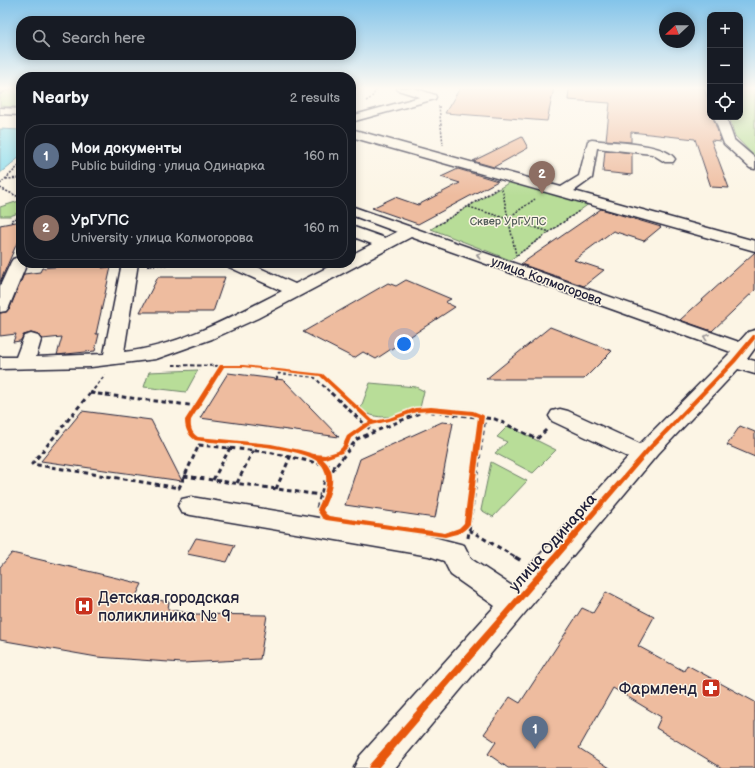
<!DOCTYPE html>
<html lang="en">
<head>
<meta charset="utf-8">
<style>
  body { margin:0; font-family:"Balsamiq Sans",sans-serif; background:#242831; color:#f1f3f6 }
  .controls { position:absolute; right:12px; top:12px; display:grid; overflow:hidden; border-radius:8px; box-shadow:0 2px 10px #0003 }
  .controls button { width:36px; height:36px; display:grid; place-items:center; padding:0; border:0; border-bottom:1px solid #363941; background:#171b24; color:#f1f3f6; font:20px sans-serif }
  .compass { position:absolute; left:659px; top:12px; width:36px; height:36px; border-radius:50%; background:#171b24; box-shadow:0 2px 10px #0003; rotate:248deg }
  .you { position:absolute; left:404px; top:344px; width:14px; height:14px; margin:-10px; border:3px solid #fff; border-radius:50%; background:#1a73e8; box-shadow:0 0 0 6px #1a73e833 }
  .badge { display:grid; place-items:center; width:26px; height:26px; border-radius:50%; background:#d93025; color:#fff; font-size:13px; font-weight:700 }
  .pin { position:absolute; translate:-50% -33px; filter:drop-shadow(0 1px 2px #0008) }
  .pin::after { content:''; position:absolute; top:21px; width:14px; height:12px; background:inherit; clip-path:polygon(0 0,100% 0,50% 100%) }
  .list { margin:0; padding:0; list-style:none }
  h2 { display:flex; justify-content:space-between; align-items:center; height:52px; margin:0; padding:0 16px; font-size:17px }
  h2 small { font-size:13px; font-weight:400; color:#9ea1a6 }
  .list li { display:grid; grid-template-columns:26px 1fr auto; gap:12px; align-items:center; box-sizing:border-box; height:64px; margin:0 8px 8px; padding:0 8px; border:1px solid #363941; border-radius:16px }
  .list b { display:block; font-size:15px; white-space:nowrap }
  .list p { margin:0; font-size:13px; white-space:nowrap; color:#9ea1a6 }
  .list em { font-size:13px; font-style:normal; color:#9ea1a6 }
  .icon { flex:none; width:22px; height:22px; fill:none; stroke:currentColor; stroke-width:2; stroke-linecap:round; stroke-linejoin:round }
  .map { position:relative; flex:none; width:755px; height:768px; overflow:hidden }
  .search { position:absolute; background:#171b24; box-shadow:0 2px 10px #0003; left:16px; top:16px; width:340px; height:44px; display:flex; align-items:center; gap:10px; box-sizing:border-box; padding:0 14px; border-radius:16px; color:#9ea1a6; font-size:15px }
  .panel { position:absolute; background:#171b24; box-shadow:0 2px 10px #0003; left:16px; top:72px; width:340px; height:196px; border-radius:16px }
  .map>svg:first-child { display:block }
  .green { fill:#b8dd98; stroke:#6d806a }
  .water { fill:#8ddcec; stroke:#6292a5 }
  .building { fill:#eebc9f; stroke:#22223b }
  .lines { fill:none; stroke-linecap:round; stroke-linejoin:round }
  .minor-casing { stroke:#22223b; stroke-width:3 }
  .path-far3 { stroke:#22223b; stroke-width:1.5; stroke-dasharray:2 1.5; stroke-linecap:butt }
  .path-far2 { stroke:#22223b; stroke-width:2; stroke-dasharray:3.5 2.5; stroke-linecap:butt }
  .path-far1 { stroke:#22223b; stroke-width:3; stroke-dasharray:4.5 3.5; stroke-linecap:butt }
  .path { stroke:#22223b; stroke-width:3.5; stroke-dasharray:6 4.5; stroke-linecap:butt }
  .minor { fill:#fcf5e5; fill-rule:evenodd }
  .cycleway-casing { stroke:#fcf5e5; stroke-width:3 }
  .cycleway { fill:#e8590c; fill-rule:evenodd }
  .oneway { stroke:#9a9698 }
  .labels { text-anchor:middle; stroke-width:3; stroke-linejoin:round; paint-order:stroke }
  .far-park-label { font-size:11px; fill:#4f5a57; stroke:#fcf5e5 }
  .street-label { font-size:13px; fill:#22223b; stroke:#fcf5e5 }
  .near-street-label { font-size:16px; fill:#22223b; stroke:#fcf5e5 }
  .near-poi-label { font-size:16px; fill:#22223b; stroke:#fcf5e5; text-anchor:start }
</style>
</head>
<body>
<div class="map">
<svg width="755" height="768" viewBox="0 0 755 768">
  <rect width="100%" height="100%" fill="#fcf5e5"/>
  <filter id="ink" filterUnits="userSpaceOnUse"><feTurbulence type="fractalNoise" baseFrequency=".025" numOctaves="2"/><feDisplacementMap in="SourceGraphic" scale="8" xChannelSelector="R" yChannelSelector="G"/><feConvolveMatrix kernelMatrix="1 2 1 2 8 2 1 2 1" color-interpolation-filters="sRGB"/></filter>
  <g filter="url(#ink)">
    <path class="green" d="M0 88H21V107L0 106Z
      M740 88 755 89V157L735 136 729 117H740Z
      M515 179 593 201 510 260 431 229Z
      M19 201 21 202V212L10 216H0V207Z
      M198 370 186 392 144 387 149 372Z
      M370 383 416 387 424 391 420 408C398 415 382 423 360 410Z
      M508 426 556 450 533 473 495 453 507 442 497 437Z
      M491 462 527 481 493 517 481 510Z"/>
    <path class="water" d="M0 129 21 130V156L0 173Z"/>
    <path class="building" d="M460 88H554L547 121 445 113Z
      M569 88H704L710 105V117H713L721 141 711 140 729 188 711 187 695 139 631 132V142L606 140 610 103 568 100Z
      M522 137 528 148 494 167 473 161Z
      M605 150 632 153V175L603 172Z
      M458 169 498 181 418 224 372 208 395 197 418 205 460 183 441 177Z
      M601 209 661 227 644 241 613 231 574 260 604 270 584 286 521 264Z
      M21 221V243H17L0 282V225Z
      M755 252V290L712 331 680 320Z
      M101 263H103L102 268 111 267 96 334H99L95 351 57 355 62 337 42 339 38 335 31 333 24 335 20 341 13 342 16 334 0 336V313L6 312 10 308 24 274 40 272 42 268Z
      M158 277H225L213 312H140Z
      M406 280 451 299 445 302 455 307 376 359 363 352 354 358 303 332 388 283 396 286Z
      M550 327 612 351 584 379H486Z
      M228 373 284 380 339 437 200 418Z
      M82 411 151 420 182 481 41 461Z
      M442 422 453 423 435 518 345 505 360 459Z
      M740 426 755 432V457L727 445Z
      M196 538 235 545 227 562 187 554Z
      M12 553 142 584 136 596 169 602 168 609 192 614 267 615 260 659 183 663 97 657 0 640V567Z
      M606 592 654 617 638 646 684 671 687 665 755 702V768H722L656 728 661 717 613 688 579 748 610 768H508L488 754 496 742 484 734 510 697 520 703 582 608 593 613Z"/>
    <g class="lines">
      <defs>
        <path id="minor" d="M397 88H414L435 95 436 97 435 99 351 122V116L420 97 398 90Z
          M0 108 21 109V115L0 114Z
          M714 117H726L734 140 755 158V169L750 168 724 144Z
          M351 129 561 187 579 176 588 141 592 140C612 143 664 142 675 159L673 162H665L652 154 597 148 592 178 574 191 755 241V251L351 137Z
          M351 206 739 342 748 332 755 330V348L747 359 755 361V374L738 369 657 455 395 768H354L360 756 495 606 451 575 444 561 429 556 191 515 182 513 178 506 182 499 191 497 429 536 464 545 471 559 512 586 628 457 552 421 549 416 552 411 560 409 568 411 640 444 731 352 411 237 258 318 212 339 156 359 91 367 0 369V357H16L24 336 31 334 38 336 41 340 36 357 104 354 122 263H138L124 352C180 346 233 316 282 291L229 267 227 263H249L295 284 336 263H351V255L372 244 351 236V226L385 238 397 232 351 215Z
          M19 257 21 258V263H27L9 307 6 311 0 312V286L11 262 13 259Z"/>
      </defs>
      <use href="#minor" class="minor-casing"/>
      <path class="path-far3" d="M0 94 12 88
        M366 101 371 98 378 88
        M439 106 443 145
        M6 179 21 178
        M0 184 21 164
        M0 188 21 198
        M502 189 516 255
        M469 207 550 232
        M508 218 535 199
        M12 223 11 220 21 217
        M436 226 498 188
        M517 255 579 211
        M147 265 218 264"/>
      <path class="path-far2" d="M147 265H150
        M173 365 222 366
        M276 380 279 373 314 377 332 394
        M90 393 96 394
        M90 394 105 375"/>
      <path class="path-far1" d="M90 393 32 464 179 488 199 445 268 452 335 467
        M90 393 197 406
        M331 393 373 432
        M184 476 320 495
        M213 480 231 446
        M237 483 254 449
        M276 489 291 455
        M317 508 325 480 357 439 424 411 495 419 537 439 548 428
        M469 530 517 558
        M468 538 485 418"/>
      <path class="path" d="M515 557 522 561"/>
      <use href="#minor" class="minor"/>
      <defs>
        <path id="cycleway" d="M753 335H755V339L736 362 651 450 378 768H368L369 765 647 448 732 360Z
          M220 365H243L323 374 374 421 389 418 415 408 431 407 473 411 483 415 484 416 470 524C463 534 456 534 445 537L326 520 322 518 317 510C323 497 330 483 324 469 314 444 220 445 195 440 188 435 185 429 185 420ZM224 367H243L320 376 369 422 364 424 347 436 342 447 338 451 325 455 314 454 300 450 271 444 241 441 198 437C192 433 190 428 191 420ZM431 411 472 415 478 417 464 523 459 528 445 533 329 516 326 514 323 510C331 492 339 474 323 459H325L342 453 347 448 351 438 368 426 393 420 416 412Z"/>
      </defs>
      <use href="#cycleway" class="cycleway-casing"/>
      <use href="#cycleway" class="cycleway"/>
    </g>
    <defs><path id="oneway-chevron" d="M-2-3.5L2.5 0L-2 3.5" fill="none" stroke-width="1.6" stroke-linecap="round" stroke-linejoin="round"/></defs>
    <g class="oneway">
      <use href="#oneway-chevron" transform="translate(479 255) rotate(-160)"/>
      <use href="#oneway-chevron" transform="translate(706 337) rotate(-160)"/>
    </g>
  </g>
  <linearGradient id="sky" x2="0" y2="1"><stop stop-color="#83c4ea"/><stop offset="0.45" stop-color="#fefaf3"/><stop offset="1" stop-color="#fefaf3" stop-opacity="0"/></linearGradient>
  <rect width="755" height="196" fill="url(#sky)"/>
  <defs>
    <symbol id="hospital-square" viewBox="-11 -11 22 22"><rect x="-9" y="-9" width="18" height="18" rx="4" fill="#c8321e" stroke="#fcf5e5"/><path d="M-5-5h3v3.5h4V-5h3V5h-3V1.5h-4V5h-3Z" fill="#fff"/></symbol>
    <symbol id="pharmacy-square" viewBox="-11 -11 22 22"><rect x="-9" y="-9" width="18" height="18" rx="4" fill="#c8321e" stroke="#fcf5e5"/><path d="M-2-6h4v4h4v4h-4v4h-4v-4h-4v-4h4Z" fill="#fff"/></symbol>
  </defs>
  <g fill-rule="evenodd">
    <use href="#hospital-square" x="73" y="595" width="22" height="22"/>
    <use href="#pharmacy-square" x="700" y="677" width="22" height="22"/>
  </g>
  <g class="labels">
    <g class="far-park-label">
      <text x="508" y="225">Сквер УрГУПС</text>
    </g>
    <g class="street-label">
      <text transform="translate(547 280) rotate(20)" y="5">улица Колмогорова</text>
    </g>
    <g class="near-street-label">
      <text transform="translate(552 542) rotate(-49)" y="6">улица Одинарка</text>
    </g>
    <g class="near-poi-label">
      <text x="98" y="603">Детская городская<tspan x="98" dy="18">поликлиника № 9</tspan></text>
      <text x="697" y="694" text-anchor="end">Фармленд</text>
    </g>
  </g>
</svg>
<div class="controls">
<button>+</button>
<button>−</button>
<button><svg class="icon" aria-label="locate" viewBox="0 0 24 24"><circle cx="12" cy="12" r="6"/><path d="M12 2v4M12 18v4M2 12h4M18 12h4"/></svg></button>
</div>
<svg class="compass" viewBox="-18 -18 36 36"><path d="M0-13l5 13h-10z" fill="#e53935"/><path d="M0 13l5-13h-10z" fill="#9ea1a6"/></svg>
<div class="you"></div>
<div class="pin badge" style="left:535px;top:749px;background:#5c6f8a">1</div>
<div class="pin badge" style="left:542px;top:194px;background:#8d6e63">2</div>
<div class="search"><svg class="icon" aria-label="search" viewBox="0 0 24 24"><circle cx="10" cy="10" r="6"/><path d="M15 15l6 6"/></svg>Search here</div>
<section class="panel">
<h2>Nearby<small>2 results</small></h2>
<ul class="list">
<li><span class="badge" style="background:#5c6f8a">1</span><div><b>Мои документы</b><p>Public building · улица Одинарка</p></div><em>160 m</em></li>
<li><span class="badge" style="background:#8d6e63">2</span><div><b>УрГУПС</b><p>University · улица Колмогорова</p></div><em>160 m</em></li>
</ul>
</section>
</div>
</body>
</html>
